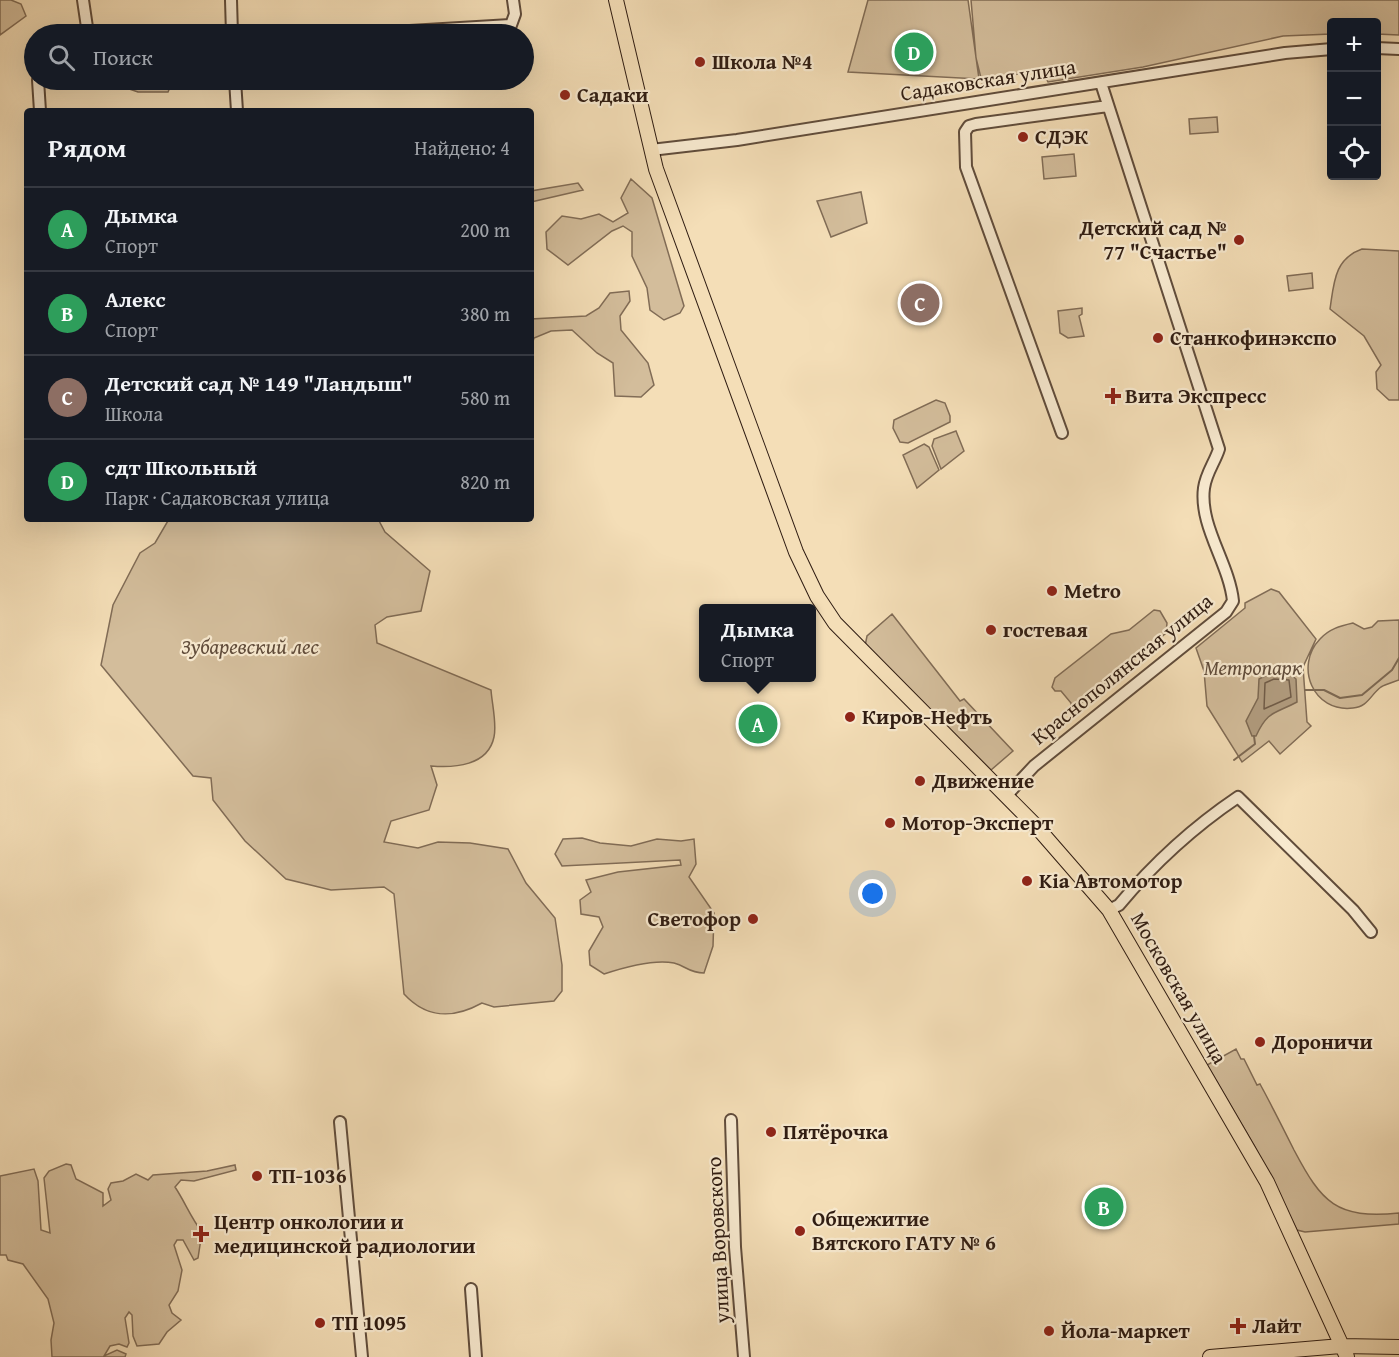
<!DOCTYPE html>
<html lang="ru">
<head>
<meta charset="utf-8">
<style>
  body { margin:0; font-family:"Gentium Book Plus",serif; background:#242831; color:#f1f3f6 }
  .controls { position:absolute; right:18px; top:18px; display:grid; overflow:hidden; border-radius:6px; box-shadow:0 6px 24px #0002 }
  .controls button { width:54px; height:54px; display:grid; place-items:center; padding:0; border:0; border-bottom:2px solid #363941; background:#171b24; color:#f1f3f6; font:30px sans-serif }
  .you { position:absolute; left:873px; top:894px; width:21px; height:21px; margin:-15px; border:4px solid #fff; border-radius:50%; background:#1a73e8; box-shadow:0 0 0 9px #1a73e833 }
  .badge { display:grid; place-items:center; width:39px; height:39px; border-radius:50%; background:#c59692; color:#fff; font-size:20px; font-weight:700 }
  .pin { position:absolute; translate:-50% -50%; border:3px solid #fff; box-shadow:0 2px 6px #0006 }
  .popup { position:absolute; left:699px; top:604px; width:117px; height:78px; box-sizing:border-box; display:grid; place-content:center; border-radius:6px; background:#171b24; filter:drop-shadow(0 2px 4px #0005); font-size:20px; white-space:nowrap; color:#9ea1a6 }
  .popup b { font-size:22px; color:#f1f3f6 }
  .popup::after { content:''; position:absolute; left:50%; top:100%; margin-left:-12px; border:12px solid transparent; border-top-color:#171b24 }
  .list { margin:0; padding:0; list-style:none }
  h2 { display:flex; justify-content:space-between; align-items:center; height:78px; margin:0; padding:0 24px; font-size:26px }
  h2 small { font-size:20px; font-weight:400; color:#9ea1a6 }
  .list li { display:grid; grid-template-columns:39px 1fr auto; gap:18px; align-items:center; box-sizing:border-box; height:84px; padding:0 24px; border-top:2px solid #363941 }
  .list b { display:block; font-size:22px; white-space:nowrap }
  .list p { margin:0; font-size:20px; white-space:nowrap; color:#9ea1a6 }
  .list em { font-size:20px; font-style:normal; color:#9ea1a6 }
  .icon { flex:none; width:33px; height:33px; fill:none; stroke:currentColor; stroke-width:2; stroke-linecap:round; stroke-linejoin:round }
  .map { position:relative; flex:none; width:1399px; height:1357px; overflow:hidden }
  .search { position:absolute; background:#171b24; box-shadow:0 6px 24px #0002; left:24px; top:24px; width:510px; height:66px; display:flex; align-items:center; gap:15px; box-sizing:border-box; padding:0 21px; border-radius:33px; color:#9ea1a6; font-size:22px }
  .panel { position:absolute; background:#171b24; box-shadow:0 6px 24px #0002; left:24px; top:108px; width:510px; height:414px; border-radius:6px }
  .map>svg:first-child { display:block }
  .green { fill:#d3bd9b; stroke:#816c56; stroke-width:1.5 }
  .water { fill:#b19c7f; stroke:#7d6953; stroke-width:1.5 }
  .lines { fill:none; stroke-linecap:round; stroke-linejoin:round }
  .shore { stroke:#705c48; stroke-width:1.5 }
  .stream { stroke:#7d6953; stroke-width:2 }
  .minor-casing { stroke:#604c3b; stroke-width:14 }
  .major-casing { stroke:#2f1c12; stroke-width:16 }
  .minor { stroke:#f8ead0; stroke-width:10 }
  .major { stroke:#f4deb7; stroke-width:14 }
  .poi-dot { fill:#8f2418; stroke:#f8ead0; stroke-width:2 }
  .labels { text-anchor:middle; stroke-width:4.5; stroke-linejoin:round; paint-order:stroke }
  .poi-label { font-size:21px; font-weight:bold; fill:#2f1c12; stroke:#f8ead0; text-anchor:start }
  .street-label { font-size:21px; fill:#2f1c12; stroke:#f8ead0 }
  .park-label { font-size:21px; font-style:italic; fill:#604c3b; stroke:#f8ead0 }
</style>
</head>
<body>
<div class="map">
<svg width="1399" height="1357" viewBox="0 0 1399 1357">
  <rect width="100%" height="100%" fill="#f4deb7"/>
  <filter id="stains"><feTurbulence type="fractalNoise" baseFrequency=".00333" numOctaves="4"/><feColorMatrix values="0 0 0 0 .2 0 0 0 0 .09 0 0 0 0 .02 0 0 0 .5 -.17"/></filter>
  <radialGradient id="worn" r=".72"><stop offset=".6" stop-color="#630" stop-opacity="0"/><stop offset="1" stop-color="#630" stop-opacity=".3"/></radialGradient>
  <path class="green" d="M0 0H11L21 4 26 16 0 35Z
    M868 0H968L979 79 848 72Z
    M971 0H1399V35L1377 34 1376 22H1332L1331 34 1283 36 1143 67 1048 82 1041 69 995 79 983 86 976 58Z
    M103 80H173L168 92H138Z
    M1217 117 1218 132 1190 134 1189 119Z
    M1074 154 1076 176 1044 179 1042 157Z
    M631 179 652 198 684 306 680 313 664 320 650 310 647 288 632 256V232L623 226 612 231 568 265 547 249 546 232 562 216 581 219 599 214 613 222 628 213 621 198Z
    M578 183 583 190 531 202V191Z
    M861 192 867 223 831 237 817 201Z
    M1362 249 1399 251V400H1389L1377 389 1376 372 1381 365 1364 336 1330 309C1334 283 1334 259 1362 249Z
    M1312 273 1313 288 1289 291 1287 276Z
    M629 291 630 301 620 316 621 330 648 363 654 385 641 397 615 396 613 363 597 353 572 330 551 331 534 338 531 348V319L586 316 599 308 610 293Z
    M1082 308V314L1079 316 1084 336 1068 338 1060 333 1058 311Z
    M936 400 945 403 950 416V422L908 443 900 442 893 428 894 420Z
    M956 431 964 451 941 469 932 446 934 439Z
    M924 444 929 447 939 470 917 488 903 455Z
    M169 519H378L385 532 430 571 421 611 387 617 375 625 377 643 491 690C492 704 497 724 494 737 488 766 454 768 431 766L437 785 429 810 391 821 384 842 418 848 438 842 470 843 508 849 526 883 555 918 562 965V991L554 1001 494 1007 482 1003C453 1019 427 1019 404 994L394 894 384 887 331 890 286 879 245 841 213 800 211 778 193 776 101 665 113 605 140 553 155 543Z
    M1271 589 1279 592 1316 639 1303 667 1307 722 1311 726 1280 754 1269 741 1242 762 1207 706 1204 671 1196 648 1245 608V603Z
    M1154 610 1160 611 1167 623 1166 633 1071 712V703L1061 691H1055L1052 687 1055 678 1111 634 1129 630Z
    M892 614 960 701 964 699 1013 751 991 770 865 646 867 636Z
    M1399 620V680C1394 682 1386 684 1381 687 1371 694 1368 707 1353 708 1313 713 1294 666 1320 639 1329 629 1340 626 1353 623L1364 629 1372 627 1378 621Z
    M582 838 600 843 631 846 657 839 681 841 694 839 696 864 689 877 714 913 713 946 704 973C689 973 686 966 674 963 654 959 622 968 604 974L590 965 589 951 603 927 599 917 581 914 580 900 591 892 586 880 618 872 681 865 680 860 562 866 555 854 563 839Z
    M1236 1049 1241 1059H1244L1257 1085 1260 1084C1272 1106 1283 1128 1294 1150 1322 1203 1336 1219 1399 1213V1224L1305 1232 1297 1230 1255 1147 1207 1065Z
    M66 1164 71 1165 76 1179 103 1193V1206L111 1200 108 1189 111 1183 123 1181 136 1174 148 1180 153 1175 207 1171 235 1165 236 1170 194 1181 181 1180 175 1187C185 1202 191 1218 202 1232L198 1258 194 1260 183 1240H177L174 1245 182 1270 178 1291 169 1305 172 1313 181 1320 167 1332 159 1344 137 1346 133 1336 132 1315 129 1312 125 1318 129 1343 127 1347 119 1344 110 1346 104 1356 117 1350 126 1354 125 1357H52L51 1340 54 1323 48 1299 23 1264 8 1260 6 1255H0V1176L34 1169 38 1181 41 1230 50 1233 44 1178 49 1171Z"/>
  <path class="water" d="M1289 673 1296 679 1297 702C1275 714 1268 710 1256 736H1252L1246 721 1258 698 1259 679 1269 674Z"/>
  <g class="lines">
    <path class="shore" d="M1274 679 1289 680 1291 697 1264 709 1265 683Z"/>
    <path class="stream" d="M1305 690H1324L1340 698 1362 695 1392 670 1399 658
      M1234 760 1255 744 1254 736"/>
    <defs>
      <path id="minor" d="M83 0 88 34
        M231 0 232 34
        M359 34 511 25 515 14 513 0
        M1376 48 1399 49
        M38 80 40 111
        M235 80 237 111
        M651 150 737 140 1285 53 1332 49
        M1062 433 966 167 965 132 969 126 976 124 1108 106
        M1006 796 1034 766 1226 612 1233 601C1229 563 1199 526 1204 488 1206 473 1215 462 1219 449L1101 83
        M1109 910 1119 905C1154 863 1192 828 1238 797L1353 910 1371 932
        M731 1120 735 1247 744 1357
        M340 1122 362 1357
        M471 1289 476 1357"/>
      <path id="major" d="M616 0 656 169 796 552 817 596 835 623 1035 825 1109 910 1267 1182 1347 1357
        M1210 1357 1341 1346 1399 1347"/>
    </defs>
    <use href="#minor" class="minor-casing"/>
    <use href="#major" class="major-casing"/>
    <use href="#minor" class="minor"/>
    <use href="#major" class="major"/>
  </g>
  <g class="poi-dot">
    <circle cx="700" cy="62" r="6"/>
    <circle cx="565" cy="95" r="6"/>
    <circle cx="1023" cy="137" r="6"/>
    <circle cx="1239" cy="240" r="6"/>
    <circle cx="1158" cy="338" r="6"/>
    <path d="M1110 387h6v6h6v6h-6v6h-6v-6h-6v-6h6z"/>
    <circle cx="1052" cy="591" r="6"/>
    <circle cx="991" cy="630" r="6"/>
    <circle cx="850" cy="717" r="6"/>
    <circle cx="920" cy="781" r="6"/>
    <circle cx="890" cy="823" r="6"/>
    <circle cx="1027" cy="881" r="6"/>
    <circle cx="753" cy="919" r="6"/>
    <circle cx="1260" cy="1042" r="6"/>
    <circle cx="771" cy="1132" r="6"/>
    <circle cx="257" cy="1176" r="6"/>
    <circle cx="800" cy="1231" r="6"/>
    <path d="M198 1225h6v6h6v6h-6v6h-6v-6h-6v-6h6z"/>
    <circle cx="320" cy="1323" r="6"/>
    <path d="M1235 1317h6v6h6v6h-6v6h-6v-6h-6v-6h6z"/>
    <circle cx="1049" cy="1331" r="6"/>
  </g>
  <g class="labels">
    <g class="poi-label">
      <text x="712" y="69">Школа №4</text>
      <text x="577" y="102">Садаки</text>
      <text x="1035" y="144">СДЭК</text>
      <text x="1227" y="235" text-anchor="end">Детский сад №<tspan x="1227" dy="24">77 "Счастье"</tspan></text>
      <text x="1170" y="345">Станкофинэкспо</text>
      <text x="1125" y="403">Вита Экспресс</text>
      <text x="1064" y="598">Metro</text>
      <text x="1003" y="637">гостевая</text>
      <text x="862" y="724">Киров-Нефть</text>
      <text x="932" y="788">Движение</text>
      <text x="902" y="830">Мотор-Эксперт</text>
      <text x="1039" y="888">Kia Автомотор</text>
      <text x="741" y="926" text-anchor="end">Светофор</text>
      <text x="1272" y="1049">Дороничи</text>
      <text x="783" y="1139">Пятёрочка</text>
      <text x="269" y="1183">ТП-1036</text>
      <text x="812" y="1226">Общежитие<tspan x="812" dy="24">Вятского ГАТУ № 6</tspan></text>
      <text x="214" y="1229">Центр онкологии и<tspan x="214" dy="24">медицинской радиологии</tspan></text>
      <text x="332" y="1330">ТП 1095</text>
      <text x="1252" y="1333">Лайт</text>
      <text x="1061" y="1338">Йола-маркет</text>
    </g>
    <g class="street-label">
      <text transform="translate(988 80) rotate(-9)" y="7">Садаковская улица</text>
      <text transform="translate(1122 669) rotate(-39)" y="7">Краснополянская улица</text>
      <text transform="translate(1179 988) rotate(60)" y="7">Московская улица</text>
      <text transform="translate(718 1240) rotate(-93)" y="7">улица Воровского</text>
    </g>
    <g class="park-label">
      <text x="250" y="654">Зубаревский лес</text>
      <text x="1253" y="675">Метропарк</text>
    </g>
  </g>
  <rect width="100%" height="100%" filter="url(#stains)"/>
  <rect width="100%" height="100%" fill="url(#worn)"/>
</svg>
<div class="controls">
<button>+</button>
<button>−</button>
<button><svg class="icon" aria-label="locate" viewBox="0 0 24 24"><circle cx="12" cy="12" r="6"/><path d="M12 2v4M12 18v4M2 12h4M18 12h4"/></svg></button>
</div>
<div class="you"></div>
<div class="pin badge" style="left:758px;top:724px;background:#2e9e5b">A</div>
<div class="popup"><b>Дымка</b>Спорт</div>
<div class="pin badge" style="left:1104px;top:1207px;background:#2e9e5b">B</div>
<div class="pin badge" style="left:920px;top:303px;background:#8d6e63">C</div>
<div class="pin badge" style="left:914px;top:52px;background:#2e9e5b">D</div>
<div class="search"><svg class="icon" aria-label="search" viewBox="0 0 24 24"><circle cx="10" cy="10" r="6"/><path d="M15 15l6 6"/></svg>Поиск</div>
<section class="panel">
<h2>Рядом<small>Найдено: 4</small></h2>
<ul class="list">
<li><span class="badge" style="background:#2e9e5b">A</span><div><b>Дымка</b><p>Спорт</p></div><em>200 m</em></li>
<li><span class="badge" style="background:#2e9e5b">B</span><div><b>Алекс</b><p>Спорт</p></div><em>380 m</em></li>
<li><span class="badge" style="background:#8d6e63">C</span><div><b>Детский сад № 149 &quot;Ландыш&quot;</b><p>Школа</p></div><em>580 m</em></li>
<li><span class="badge" style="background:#2e9e5b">D</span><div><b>сдт Школьный</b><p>Парк · Садаковская улица</p></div><em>820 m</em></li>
</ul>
</section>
</div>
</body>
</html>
